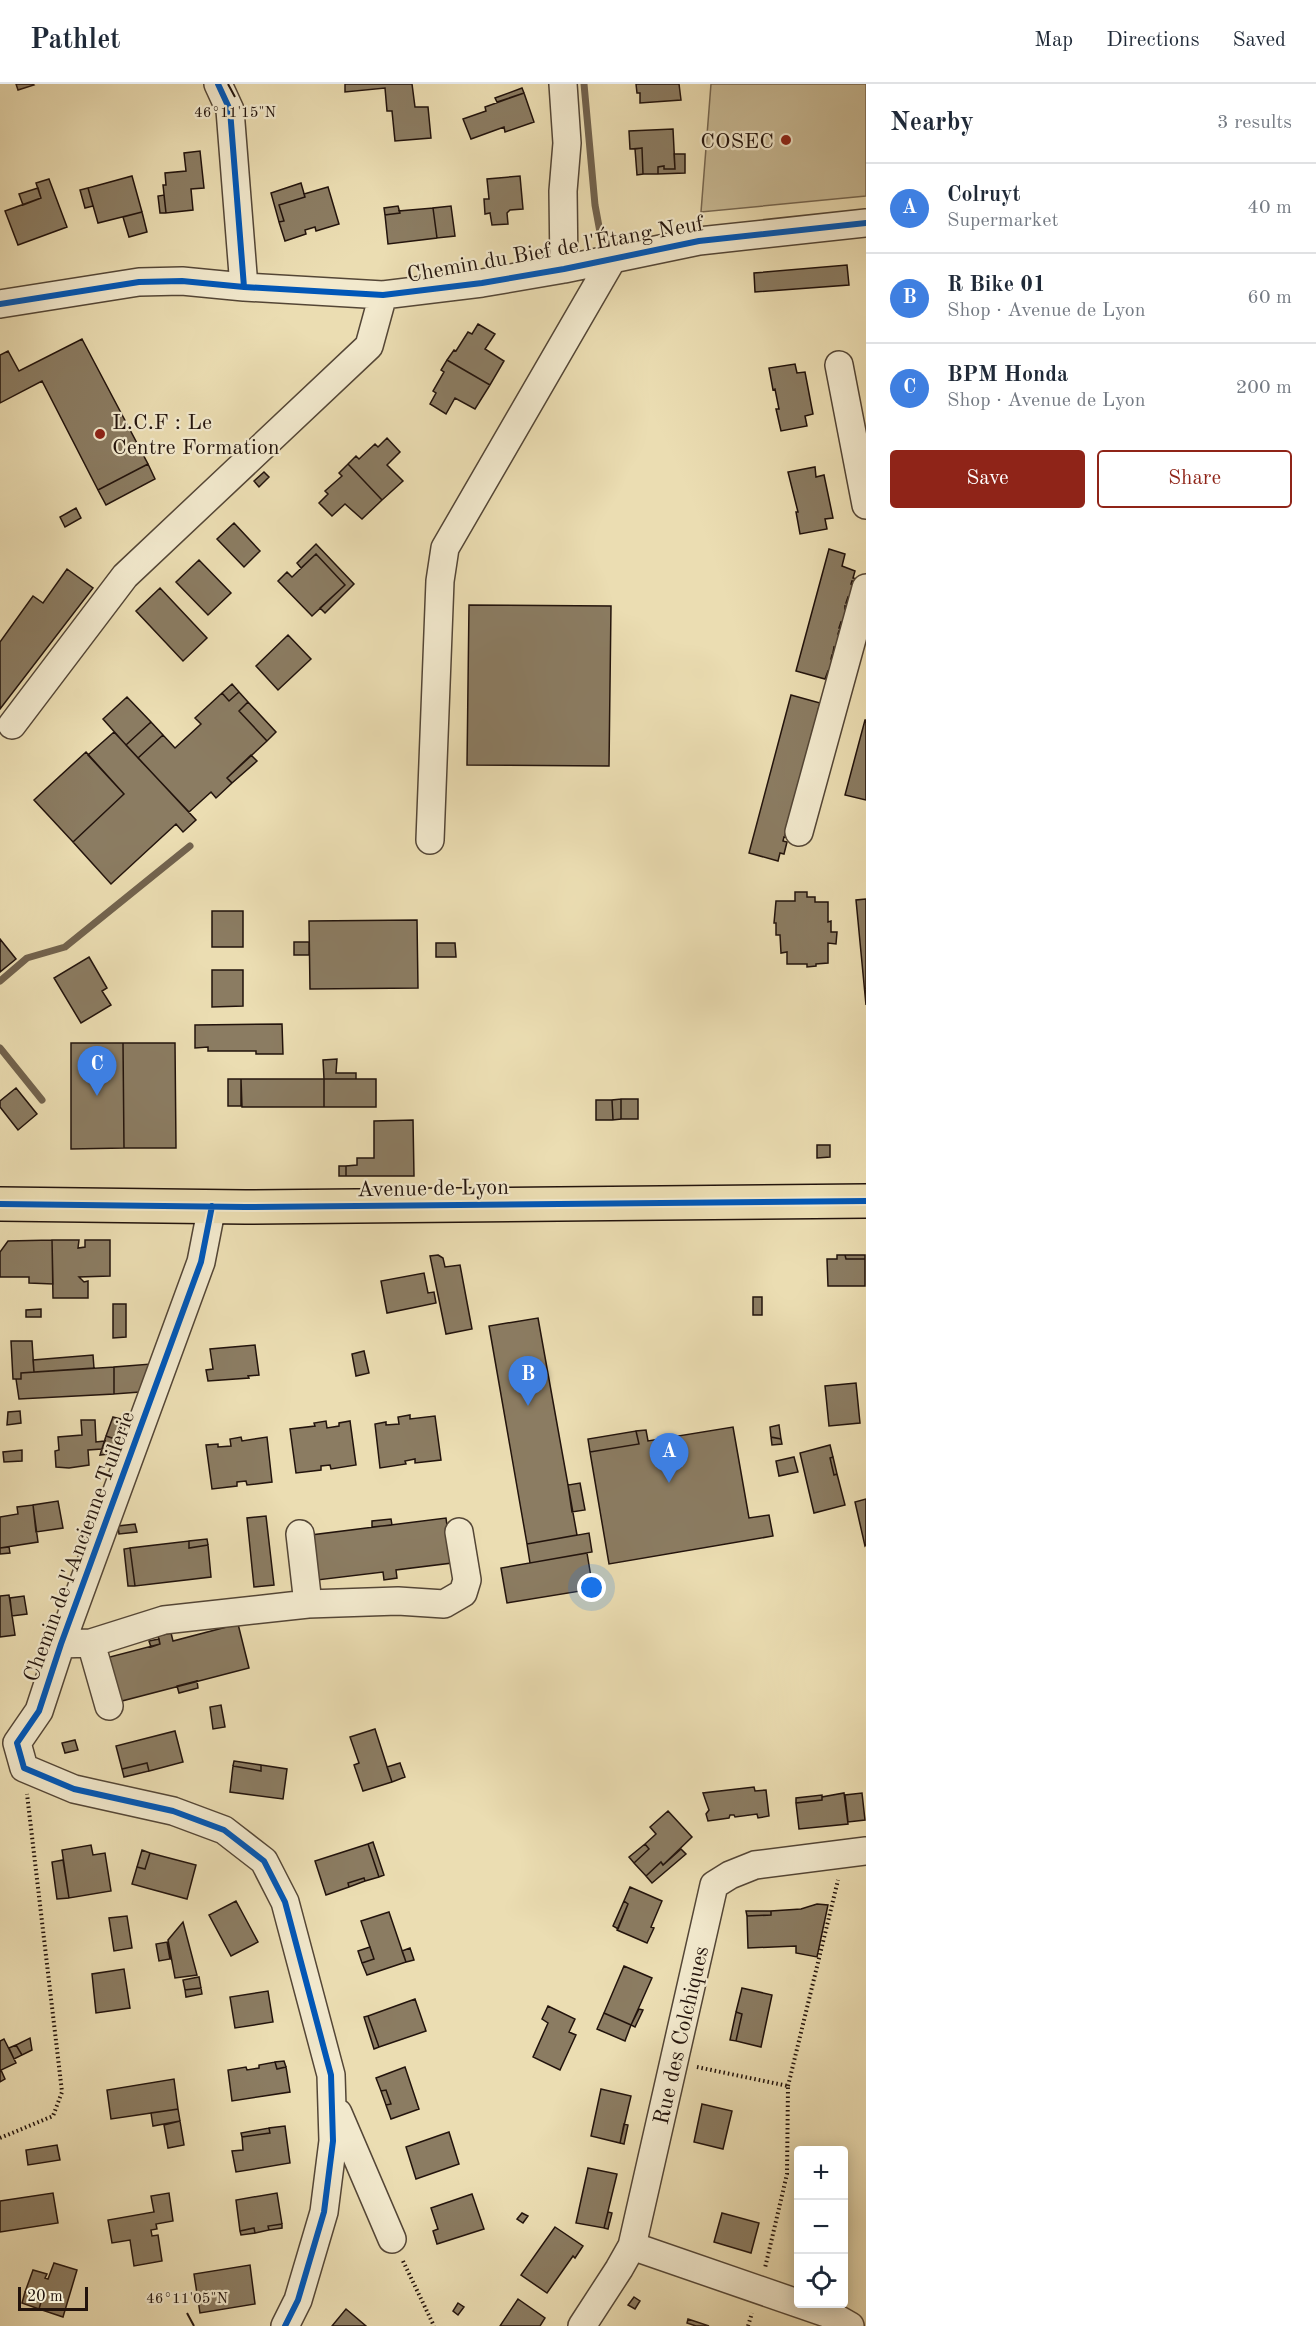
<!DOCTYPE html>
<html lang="en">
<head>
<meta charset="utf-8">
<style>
  body { margin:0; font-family:"Old Standard TT",serif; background:#f2f2f3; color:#1f2937 }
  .controls { position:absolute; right:18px; bottom:18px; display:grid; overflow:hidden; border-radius:6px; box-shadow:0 3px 15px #0003 }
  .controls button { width:54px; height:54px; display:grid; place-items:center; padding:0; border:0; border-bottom:2px solid #e0e1e3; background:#fff; color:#1f2937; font:30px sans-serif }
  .scale { position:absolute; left:18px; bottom:15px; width:70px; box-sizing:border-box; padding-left:6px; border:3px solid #22130c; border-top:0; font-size:16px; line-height:21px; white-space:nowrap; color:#22130c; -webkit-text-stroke:4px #f2e9cd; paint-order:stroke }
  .you { position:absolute; left:592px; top:1504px; width:21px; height:21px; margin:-15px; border:4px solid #fff; border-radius:50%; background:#1a73e8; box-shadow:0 0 0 9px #1a73e833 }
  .badge { display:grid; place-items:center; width:39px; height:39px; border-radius:50%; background:#8f2418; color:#fff; font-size:20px; font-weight:700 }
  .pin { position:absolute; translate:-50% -50px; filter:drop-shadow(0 2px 3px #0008) }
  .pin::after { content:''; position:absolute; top:32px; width:21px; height:18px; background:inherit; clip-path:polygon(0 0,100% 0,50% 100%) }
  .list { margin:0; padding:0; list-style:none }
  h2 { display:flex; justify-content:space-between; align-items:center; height:78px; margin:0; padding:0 24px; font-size:26px }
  h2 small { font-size:20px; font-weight:400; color:#747a83 }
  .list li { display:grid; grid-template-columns:39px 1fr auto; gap:18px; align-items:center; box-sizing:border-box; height:90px; padding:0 24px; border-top:2px solid #e0e1e3 }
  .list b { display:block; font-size:22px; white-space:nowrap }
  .list p { margin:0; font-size:20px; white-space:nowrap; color:#747a83 }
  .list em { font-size:20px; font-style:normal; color:#747a83 }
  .actions { display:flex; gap:12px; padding:18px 24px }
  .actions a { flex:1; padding:14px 0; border:2px solid #8f2418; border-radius:6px; text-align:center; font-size:21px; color:#8f2418 }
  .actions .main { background:#8f2418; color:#fff }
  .icon { flex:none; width:33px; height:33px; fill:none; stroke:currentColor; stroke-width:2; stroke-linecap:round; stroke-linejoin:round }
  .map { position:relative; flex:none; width:866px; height:2242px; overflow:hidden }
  header { display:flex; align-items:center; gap:36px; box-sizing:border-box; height:84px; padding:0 30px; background:#fff; border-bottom:2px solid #e0e1e3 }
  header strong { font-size:28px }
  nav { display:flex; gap:33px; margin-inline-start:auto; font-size:21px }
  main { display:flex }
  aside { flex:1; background:#fff }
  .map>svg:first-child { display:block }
  .green { fill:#c9bb96; stroke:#766751; stroke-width:1.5 }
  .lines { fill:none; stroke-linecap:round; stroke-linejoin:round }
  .stream { stroke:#72634e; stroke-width:7 }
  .building { fill:#8b7c62; stroke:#22130c; stroke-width:1.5 }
  .street-casing { stroke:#544636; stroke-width:30 }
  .primary-casing { stroke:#22130c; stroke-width:36 }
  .path { stroke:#22130c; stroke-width:4; stroke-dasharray:1.5 3; stroke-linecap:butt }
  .street { stroke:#f2e9cd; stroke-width:27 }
  .primary { stroke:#ebddb2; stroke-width:33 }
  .cycleway-casing { stroke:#f2e9cd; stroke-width:10 }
  .cycleway { stroke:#0057b8; stroke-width:6 }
  .ticks { fill:none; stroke:#22130c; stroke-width:2 }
  .poi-dot { fill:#8f2418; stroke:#f2e9cd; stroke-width:2 }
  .labels { text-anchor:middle; stroke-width:4.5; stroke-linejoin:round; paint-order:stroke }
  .poi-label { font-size:22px; fill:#22130c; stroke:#f2e9cd; text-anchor:end }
  .street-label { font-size:22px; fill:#22130c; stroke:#f2e9cd }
  .ticks-label { font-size:15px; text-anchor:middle; fill:#22130c; stroke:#f2e9cd; stroke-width:4.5; stroke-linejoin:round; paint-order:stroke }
</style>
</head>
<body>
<header>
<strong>Pathlet</strong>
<nav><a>Map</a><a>Directions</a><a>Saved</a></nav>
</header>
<main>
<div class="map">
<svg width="866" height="2242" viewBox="0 0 866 2242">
  <rect width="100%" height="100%" fill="#ebddb2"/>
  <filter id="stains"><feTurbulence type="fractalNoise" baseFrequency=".00333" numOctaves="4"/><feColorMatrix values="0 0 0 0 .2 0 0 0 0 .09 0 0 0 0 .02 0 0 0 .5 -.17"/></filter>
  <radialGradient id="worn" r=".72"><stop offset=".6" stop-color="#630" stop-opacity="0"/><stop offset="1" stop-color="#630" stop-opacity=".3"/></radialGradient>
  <path class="green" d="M711 0H866V112L701 128Z"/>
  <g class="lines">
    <path class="stream" d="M584 0 595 121 600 148
      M0 897 27 874 65 863 190 762
      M0 964 42 1016"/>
  </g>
  <path class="building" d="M16 0H33L34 1 18 6Z
    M345 0H412L415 23H428L431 54 395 57 392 27H387L385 4 345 8Z
    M636 0H679L681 16 640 19V9H637Z
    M522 4 524 9 497 18 495 14Z
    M524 9 534 38 505 48 504 43 471 55 463 35 486 27 485 23Z
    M673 45 675 85H664V82L658 83V90H643L642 64 630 65 629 47Z
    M642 64 643 90 637 91 635 65Z
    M200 67 204 104 191 105 193 126 166 129 163 101H166L165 89 186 87 184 69Z
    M674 70H685V89L658 90V83L664 82V85H675Z
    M132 92 142 128 98 139 88 104Z
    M520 92 523 125 510 126 507 129 508 140 492 141 490 129 485 130 484 115H489L487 95Z
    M49 95 67 143 18 161 5 127 41 114 36 99Z
    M301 99 305 113 279 121 284 137 279 138 271 109Z
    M328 103 339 140 316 147 315 143 305 146 306 150 285 157 279 138 284 137 279 121 305 113 304 110Z
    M38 104 41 114 23 121 19 110Z
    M88 104 93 122 85 124 80 106Z
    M164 111 166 129H160L158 112Z
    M398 122 400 129 385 131 384 124Z
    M451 122 455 152 437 154 433 124Z
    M433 124 437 154 388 160 385 131 400 129 399 127Z
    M142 128 147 148 129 153 123 133Z
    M847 181 849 201 755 208 754 189Z
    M478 240 495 250 485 265 504 277 490 301 447 276 454 266 456 267 468 248 472 250Z
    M82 255 148 380 98 406 42 297 0 319V271L8 267 19 287Z
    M447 276 490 301 475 325 455 314 446 330 430 320 436 309 433 307 444 288 441 286Z
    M795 280 797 289 805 288 813 330 805 332 807 342 781 347 776 325H779L775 305 773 306 769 284Z
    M387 354 400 368 387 381 403 397 382 416 348 380 356 372 359 375 375 360 378 363Z
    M148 380 155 395 106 421 98 406Z
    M348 380 382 416 362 435 345 420 332 432 319 419 328 410 325 407 342 392 339 389Z
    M815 383 816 393 824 391 833 434 825 435 827 445 800 450 796 428H798L788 388Z
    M264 388 269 393 259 403 254 397Z
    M76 424 81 434 65 443 60 433Z
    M234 439 260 467 244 483 217 455Z
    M316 460 354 500 325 529 320 524 345 501 316 470 301 484 297 479Z
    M829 465 845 470 842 482 855 487 853 494 857 495 856 498 852 497 851 500 855 502 851 514 848 513 846 519 850 520 849 523 845 522V525L848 527 845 539 841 538 839 544 843 545V548L839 547 838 550 842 551 838 564 834 563 833 569 837 570 836 573 832 571 831 575 835 576 832 589 828 587 825 595 796 587Z
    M316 470 345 501 312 532 278 497 287 488 292 493Z
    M199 476 231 509 208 531 176 498Z
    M67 485 93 504 0 625V558L33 512 43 519Z
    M160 504 207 554 183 577 136 527Z
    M469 521 611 522 609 682 467 681Z
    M288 551 311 575 278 606 256 582Z
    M232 600 239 608 229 617 222 609Z
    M239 608 248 618 239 627 267 657 227 694 232 699 216 714 211 708 189 728 138 674 163 651 175 664 201 640 195 634 222 609 229 617Z
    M791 611 820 619 818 626 822 627 821 630 818 629 817 632 820 633 817 646 813 645 785 751 789 752 788 754 784 753 783 757 787 758 784 770 780 769 778 777 749 769Z
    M127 613 151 638 126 661 103 635Z
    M248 618 276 648 267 657 239 627Z
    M865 636H866V716L845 711Z
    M151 638 163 651 138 674 126 661Z
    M114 648 196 736 183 748 176 740 111 800 73 758 124 710 88 671Z
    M86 668 124 710 73 758 34 716Z
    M251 671 257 677 232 699 227 694Z
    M795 808H807V813H815V818H828V838L831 837V848H837L836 860 828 859V879L816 880V882L807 883V880H787V868L781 869 780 851H776V839H774L776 817H795Z
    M866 815V921L856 816Z
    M212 827H243V863H212Z
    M417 836 418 904 310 905 309 837Z
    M0 855 16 875 0 888Z
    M294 858H309V871H294Z
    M436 859H455L456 873H436Z
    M89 873 107 904 102 907 111 921 81 939 54 894Z
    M212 886H243V922L212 923Z
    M282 940 283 970H256V967H208V963L195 964V941Z
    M71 959H123L124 1064 71 1065Z
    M123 959H175L176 1064H124Z
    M337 975 336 989H356V995H324L323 976Z
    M228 995H241V1022H228Z
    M241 995H324V1023H242Z
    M324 995H376V1023H324Z
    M16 1004 37 1030 18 1046 0 1023V1017Z
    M621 1015V1035L613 1036 612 1016Z
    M621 1015H638V1035H621Z
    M596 1016H612L613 1036H596Z
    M413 1036 414 1092H346V1082L357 1081V1074H374V1037Z
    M817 1061H830V1073L817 1074Z
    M339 1082H346V1092H339Z
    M52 1156H79L78 1164 85 1163V1156H110V1192L79 1193 84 1198 88 1197V1214H53Z
    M52 1156 53 1200 29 1199V1193H0V1168L8 1157Z
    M438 1171 443 1174 445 1183 460 1181 472 1245 446 1250 430 1172Z
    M837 1171H845L846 1175H865V1202H828L827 1175H837Z
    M845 1171H865V1175H846Z
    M424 1189 428 1209 434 1208 436 1219 387 1229 381 1197Z
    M753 1213H762V1231H753Z
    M113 1220H126V1253L113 1254Z
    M41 1225V1233H26V1226Z
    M538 1234 577 1451 527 1460 489 1242Z
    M11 1257H32L34 1288 21 1289V1295H13Z
    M255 1261 259 1291 248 1292 249 1294 208 1297 206 1286 213 1285 210 1265Z
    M364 1267 369 1289 356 1292 352 1270Z
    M93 1271 94 1284 34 1288 33 1276Z
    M151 1280 140 1308 114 1310V1283Z
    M114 1283V1310L19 1315 16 1295H21V1289Z
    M856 1299 860 1339 829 1342 825 1302Z
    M20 1327 21 1339 7 1341 8 1328Z
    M410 1331V1335L435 1332 441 1376 415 1379V1375L405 1377 406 1380 380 1384 375 1340 386 1338V1341L399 1340 398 1333Z
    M113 1333 121 1335 119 1341 126 1344 121 1357 106 1352Z
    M81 1336H95L96 1358 105 1357 102 1365 88 1366 89 1381 69 1384 56 1383 55 1367 59 1366 58 1353 82 1351Z
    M326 1337 327 1344 339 1342V1339L350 1337 356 1381 331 1385 330 1381 321 1382V1386L296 1389 290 1345 315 1342 314 1339Z
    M779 1341 781 1355 771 1353 770 1343Z
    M733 1343 749 1434 769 1431 773 1452 609 1480 590 1368 639 1360 636 1347 646 1346 648 1357Z
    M636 1347 639 1360 590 1368 588 1355Z
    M106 1352 121 1357 116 1369 100 1371Z
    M241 1353 242 1357 267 1353 272 1398 247 1401 246 1397 237 1398V1402L212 1405 206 1361 218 1360V1363L231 1362 230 1355Z
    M771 1353 781 1355 782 1360 772 1361Z
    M830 1361 833 1373 830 1374 834 1391 837 1390 845 1421 814 1429 800 1369Z
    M22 1366V1377L4 1378 3 1368Z
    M794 1373 798 1388 779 1392 776 1377Z
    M833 1373 837 1390 834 1391 830 1374Z
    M580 1399 585 1426 572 1428 568 1401Z
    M866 1415V1461L865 1462 855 1418Z
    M58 1417 63 1444 36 1448 33 1421Z
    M33 1421 38 1458 0 1464V1433L18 1430 17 1423Z
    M266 1432 274 1501 254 1503 247 1434Z
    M446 1434 452 1479 396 1486 397 1494 384 1496 383 1488 317 1496 311 1451Z
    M391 1435 392 1441 372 1443V1437Z
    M135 1440 137 1448 119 1450 118 1442Z
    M589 1449 592 1468 530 1479 527 1460Z
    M207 1455 208 1461 189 1464V1457Z
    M189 1457V1464L208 1461 211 1493 135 1502 130 1464Z
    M9 1463 10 1469 0 1470V1464Z
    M130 1464 135 1502H128L124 1465Z
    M587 1469 593 1505 507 1519 501 1484Z
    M9 1511 15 1551 0 1553V1512Z
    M24 1512 27 1530 12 1532 10 1514Z
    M238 1540 249 1584 118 1618 106 1574 160 1560 158 1552 171 1549 173 1557Z
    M159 1555 160 1560 151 1563 149 1557Z
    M197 1597 198 1604 179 1609 177 1602Z
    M221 1621 225 1643 213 1645 210 1623Z
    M375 1645 392 1698 363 1707 354 1681 359 1679 350 1653Z
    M175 1647 183 1678 149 1687 147 1679 122 1685 116 1662Z
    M75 1656 78 1666 65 1669 62 1659Z
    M234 1677 261 1681V1687L233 1682Z
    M147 1679 149 1687 124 1693 122 1685Z
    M400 1679 405 1693 392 1698 387 1683Z
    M261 1681 287 1685 283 1715 230 1708 233 1682 261 1687Z
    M754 1703 755 1707 766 1706 769 1732 758 1734 757 1730 735 1733 734 1731H730L729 1734 708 1737 706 1730 709 1726 703 1709Z
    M844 1709 848 1740 799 1745 796 1719 822 1716V1713Z
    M862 1709 865 1736 848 1738 845 1711Z
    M822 1711V1716L796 1719V1714Z
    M668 1727 692 1753 663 1781 661 1778 646 1792 634 1779 649 1765 645 1760 656 1750 650 1743Z
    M373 1758 384 1791 379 1793 368 1760Z
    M368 1760 379 1793 365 1797 364 1794 348 1799 349 1803 326 1811 315 1777Z
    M645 1760 649 1765 634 1779 629 1773Z
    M91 1761 93 1771 105 1769 111 1807 69 1814 62 1766Z
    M681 1765 686 1770 652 1799 646 1792 661 1778 663 1781Z
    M142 1766 150 1769 145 1785 137 1783Z
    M150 1769 196 1781 187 1815 132 1800 137 1783 145 1785Z
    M63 1776 69 1814 57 1815 52 1778Z
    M364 1794 365 1797 349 1803 348 1799Z
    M630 1803 662 1817 651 1843 654 1844 647 1859 617 1846 628 1820 624 1817Z
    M236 1817 258 1858 231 1872 209 1831Z
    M624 1817 628 1820 618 1845 613 1842Z
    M817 1820 828 1821 817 1873 796 1869V1862L748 1864 747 1832 771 1831V1827L801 1825Z
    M746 1827H771V1831L747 1832Z
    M389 1828 406 1878 367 1891 362 1879 374 1875 361 1837Z
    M127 1832 132 1864 114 1867 109 1834Z
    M183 1838 197 1891 175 1894 168 1856Z
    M167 1858 170 1875 159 1877 156 1860Z
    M370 1863 374 1875 362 1879 358 1867Z
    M410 1864 414 1876 406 1878 402 1867Z
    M624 1882 652 1894 631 1941 604 1929Z
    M124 1885 130 1924 96 1929 92 1890Z
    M199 1893 201 1904 185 1906 183 1896Z
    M201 1904 202 1910 186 1913 185 1906Z
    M742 1904 772 1911 761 1963 736 1957 742 1930 736 1928Z
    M268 1907 273 1938 235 1944 230 1913Z
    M415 1915 426 1947 379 1963 368 1932Z
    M548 1922 575 1935 569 1948 576 1951 560 1986 533 1973 548 1939 542 1935Z
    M639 1925 643 1926 635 1943 631 1941Z
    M736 1928 742 1930 736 1957 730 1956Z
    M604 1929 631 1941 625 1957 597 1945Z
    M368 1932 379 1963 374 1965 364 1933Z
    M30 1954 32 1966 22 1971 16 1961Z
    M4 1955 16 1979 1 1986 5 1995 0 1998V1957Z
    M16 1961 22 1971 14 1975 9 1964Z
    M284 1977 286 1983 277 1985 275 1978Z
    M275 1978 277 1985 286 1983 290 2008 232 2017 228 1986 246 1983 247 1986 259 1984V1981Z
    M405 1983 419 2025 391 2035 386 2021 391 2020 386 2006 381 2007 376 1994Z
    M174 1995 178 2025 111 2035 107 2006Z
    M601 2005 631 2012 620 2059 591 2052Z
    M386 2006 391 2020 386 2021 381 2007Z
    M702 2020 732 2027 723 2065 694 2058Z
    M178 2025 180 2037 153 2042 151 2029Z
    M180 2037 184 2061 168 2064 164 2041Z
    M624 2040 628 2041 624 2060 620 2059Z
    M285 2042 290 2079 236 2088 232 2067 243 2066 242 2053 270 2049 269 2044Z
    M269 2044 270 2049 242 2053 241 2049Z
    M449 2048 459 2080 416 2095 406 2063Z
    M57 2061 60 2076 28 2081 26 2066Z
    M588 2084 617 2090 604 2144 576 2139Z
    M53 2109 58 2139 0 2148V2117Z
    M169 2109 173 2137 156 2140 157 2145 151 2146 152 2152 158 2151 162 2177 134 2182 130 2156 112 2159 108 2136 154 2128 151 2112Z
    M277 2109 282 2140 268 2142 269 2146 255 2149 254 2144 240 2147 236 2116Z
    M472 2110 484 2145 437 2160 433 2147 438 2145 431 2124Z
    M608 2128 612 2129 608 2145 604 2144Z
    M522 2129 528 2132 523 2139 517 2135Z
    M722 2129 759 2139 751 2169 714 2158Z
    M282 2140V2144L269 2146 268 2142Z
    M555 2143 583 2162 575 2174 573 2172 547 2209 521 2191Z
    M254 2144 255 2149 241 2151 240 2147Z
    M54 2179 77 2186 63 2233 39 2225 41 2218 38 2212 25 2208 33 2186 47 2190 45 2194 48 2195Z
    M250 2181 255 2220 200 2229 194 2190Z
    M25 2208 38 2212 41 2218 39 2225 22 2219Z
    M634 2213 640 2217 635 2225 628 2221Z
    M518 2215 545 2234 540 2242H500Z
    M458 2219 464 2223 458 2231 453 2227Z
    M346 2225 366 2242H332Z
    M688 2235 709 2242H696L687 2239Z"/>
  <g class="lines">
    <defs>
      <path id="street" d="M218 0 230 26 244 203
        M563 0 567 59 563 107 564 185
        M0 220 139 198 182 197 244 203 383 211 482 199 564 185 699 157 866 139
        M839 281 866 421
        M12 641 125 492 369 262 383 211
        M799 748 866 504
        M430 756 440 497 445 464 613 174
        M212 1122 201 1178 61 1560 39 1627 17 1659 24 1684 74 1705 173 1727 224 1746 264 1777 285 1818 331 1991 333 2057 324 2128 298 2216 285 2242
        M300 1450 308 1520
        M91 1559 109 1622
        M61 1560 91 1559 164 1536 308 1520 398 1517 444 1520 463 1509 467 1496 459 1448
        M338 2029 392 2155
        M632 2162 829 2230 850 2242
        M582 2242 619 2185 632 2162 714 1801 730 1791 755 1781 866 1767"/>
      <path id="primary" d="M0 1120 245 1123 866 1117"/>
    </defs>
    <use href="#street" class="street-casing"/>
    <use href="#primary" class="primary-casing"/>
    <path class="path" d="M697 1983 788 2002 787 2090 765 2184
      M788 2002 838 1796
      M0 2054 53 2032 62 2008 27 1710
      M403 2177 434 2242
      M748 2242 752 2229"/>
    <use href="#street" class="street"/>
    <use href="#primary" class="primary"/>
    <defs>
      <path id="cycleway" d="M218 0 230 26 244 203
        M0 220 139 198 182 197 244 203 383 211 482 199 564 185 699 157 866 139
        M0 1120 245 1123 866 1117
        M212 1122 201 1178 61 1560 39 1627 17 1659 24 1684 74 1705 173 1727 224 1746 264 1777 285 1818 331 1991 333 2057 324 2128 298 2216 285 2242"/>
    </defs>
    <use href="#cycleway" class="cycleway-casing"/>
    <use href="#cycleway" class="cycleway"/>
  </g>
  <path class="ticks" d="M228 0 235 13M187 2229 194 2242"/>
  <g class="poi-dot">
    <circle cx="786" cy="56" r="6"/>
    <circle cx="100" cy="350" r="6"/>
  </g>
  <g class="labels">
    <g class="poi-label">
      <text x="774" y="64">COSEC</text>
      <text x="112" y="345" text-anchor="start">L.C.F : Le<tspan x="112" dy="25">Centre Formation</tspan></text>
    </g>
    <g class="street-label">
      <text transform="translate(555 164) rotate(-10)" y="8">Chemin du Bief de l'Étang Neuf</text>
      <text transform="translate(433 1103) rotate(-1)" y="8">Avenue de Lyon</text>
      <text transform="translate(78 1462) rotate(-70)" y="8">Chemin de l'Ancienne Tuilerie</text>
      <text transform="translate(680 1951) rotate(-77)" y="8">Rue des Colchiques</text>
    </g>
  </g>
  <g class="ticks-label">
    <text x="235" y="33">46°11'15"N</text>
    <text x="187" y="2219">46°11'05"N</text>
  </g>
  <rect width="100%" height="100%" filter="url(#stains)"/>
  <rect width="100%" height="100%" fill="url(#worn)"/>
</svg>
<div class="controls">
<button>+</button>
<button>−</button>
<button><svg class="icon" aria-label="locate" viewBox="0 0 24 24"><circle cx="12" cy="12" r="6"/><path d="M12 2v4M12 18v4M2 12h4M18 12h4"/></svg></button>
</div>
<div class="scale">20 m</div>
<div class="you"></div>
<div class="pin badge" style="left:669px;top:1399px;background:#3f7fe0">A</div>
<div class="pin badge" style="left:528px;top:1322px;background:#3f7fe0">B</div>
<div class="pin badge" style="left:97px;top:1012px;background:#3f7fe0">C</div>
</div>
<aside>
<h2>Nearby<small>3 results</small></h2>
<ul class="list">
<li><span class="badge" style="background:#3f7fe0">A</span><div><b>Colruyt</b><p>Supermarket</p></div><em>40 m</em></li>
<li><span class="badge" style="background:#3f7fe0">B</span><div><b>R Bike 01</b><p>Shop · Avenue de Lyon</p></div><em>60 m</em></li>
<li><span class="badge" style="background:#3f7fe0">C</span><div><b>BPM Honda</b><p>Shop · Avenue de Lyon</p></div><em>200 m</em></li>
</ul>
<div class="actions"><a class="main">Save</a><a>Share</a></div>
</aside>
</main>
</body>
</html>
